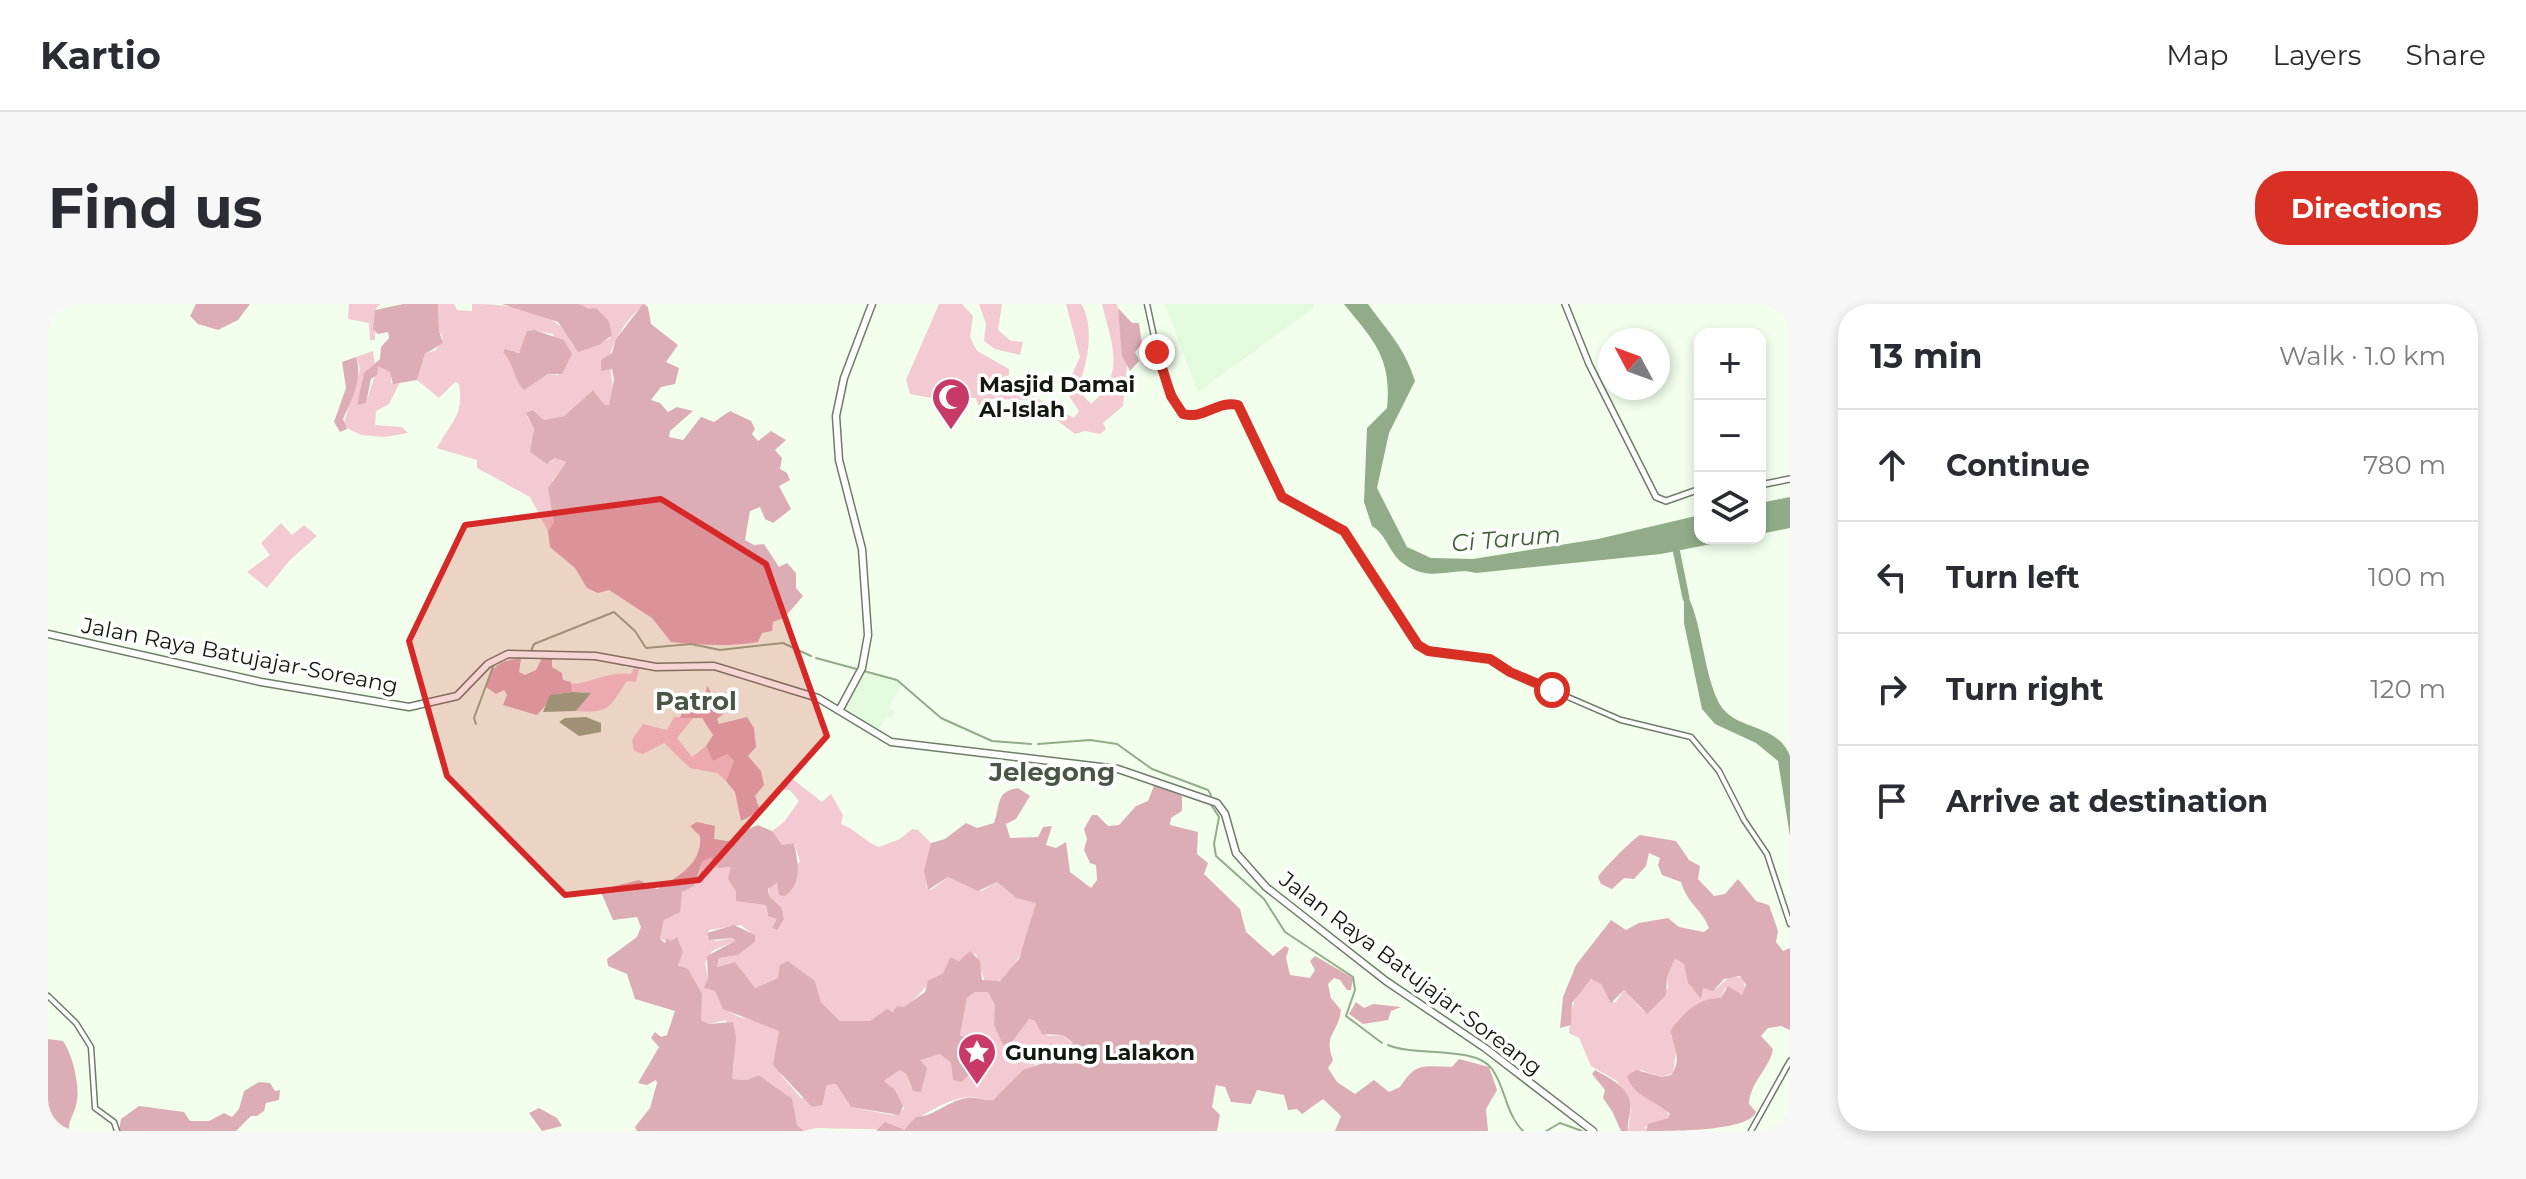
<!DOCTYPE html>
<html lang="en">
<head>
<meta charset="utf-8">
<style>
  body { margin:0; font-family:Montserrat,sans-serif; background:#f7f7f7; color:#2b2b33 }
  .controls { position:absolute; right:24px; top:24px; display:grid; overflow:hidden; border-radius:16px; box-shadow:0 4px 12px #0003 }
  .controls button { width:72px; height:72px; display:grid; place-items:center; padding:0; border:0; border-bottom:2px solid #e1e1e2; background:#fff; color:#2b2b33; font:40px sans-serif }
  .compass { position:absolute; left:1550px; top:24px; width:72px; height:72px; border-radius:50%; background:#fff; box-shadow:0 4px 12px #0003; rotate:311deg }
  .stop { position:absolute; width:24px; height:24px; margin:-18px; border:6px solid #d93025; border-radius:50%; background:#fff }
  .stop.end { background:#d93025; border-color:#fff; box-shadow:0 2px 8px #0008 }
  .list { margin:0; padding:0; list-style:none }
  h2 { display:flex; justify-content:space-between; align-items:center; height:104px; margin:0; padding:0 32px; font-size:34px }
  h2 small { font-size:26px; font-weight:400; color:#7c7c81 }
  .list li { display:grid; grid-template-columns:52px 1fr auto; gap:24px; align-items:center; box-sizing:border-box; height:112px; padding:0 32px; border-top:2px solid #e1e1e2 }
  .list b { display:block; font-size:30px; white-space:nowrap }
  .list em { font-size:26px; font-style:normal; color:#7c7c81 }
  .icon { flex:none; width:44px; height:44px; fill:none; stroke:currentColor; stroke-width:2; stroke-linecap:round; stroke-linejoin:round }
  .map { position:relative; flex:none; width:1742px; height:827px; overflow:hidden; border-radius:32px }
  header { display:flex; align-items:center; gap:48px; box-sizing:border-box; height:112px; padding:0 40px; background:#fff; border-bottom:2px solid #e1e1e2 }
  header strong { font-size:38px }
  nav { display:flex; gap:44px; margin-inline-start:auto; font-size:28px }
  .intro { display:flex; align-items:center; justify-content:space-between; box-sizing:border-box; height:192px; padding:0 48px }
  h1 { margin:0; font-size:56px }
  .button { padding:20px 36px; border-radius:32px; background:#d93025; color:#fff; font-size:28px; font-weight:700 }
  main { display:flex; gap:48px; padding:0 48px }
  aside { flex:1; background:#fff; border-radius:32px; box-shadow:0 4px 12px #0003 }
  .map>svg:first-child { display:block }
  .built { fill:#e4fadc }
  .green { fill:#f3cad2; fill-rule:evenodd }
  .forest { fill:#ddadb6 }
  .water { fill:#92ac89 }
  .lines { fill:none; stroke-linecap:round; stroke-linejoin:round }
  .stream { stroke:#92ac89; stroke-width:2 }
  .river { stroke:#92ac89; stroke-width:7 }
  .tertiary-casing { stroke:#6e7d69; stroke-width:7 }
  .secondary-casing { stroke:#6e7d69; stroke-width:8 }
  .primary-casing { stroke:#6e7d69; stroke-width:9 }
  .trunk-casing { stroke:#6e7d69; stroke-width:9 }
  .tertiary { stroke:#fff; stroke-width:4 }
  .secondary { stroke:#fff; stroke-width:5 }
  .primary { stroke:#fff; stroke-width:6 }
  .trunk { stroke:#fff; stroke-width:6 }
  .route { stroke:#d93025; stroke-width:10 }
  .marked { fill:#d62828; fill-opacity:0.2; stroke:#d62828; stroke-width:6; stroke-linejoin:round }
  .labels { text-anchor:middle; stroke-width:7; stroke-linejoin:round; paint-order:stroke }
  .poi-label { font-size:22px; font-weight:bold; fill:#131911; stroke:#fff; text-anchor:start }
  .street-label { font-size:22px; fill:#131911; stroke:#fff }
  .water-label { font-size:24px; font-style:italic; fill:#3d6230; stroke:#fff }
  .quarter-label { font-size:26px; font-weight:bold; fill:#485643; stroke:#fff }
</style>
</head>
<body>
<header>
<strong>Kartio</strong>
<nav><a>Map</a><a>Layers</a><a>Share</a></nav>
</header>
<div class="intro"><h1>Find us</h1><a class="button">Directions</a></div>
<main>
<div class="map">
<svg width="1742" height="827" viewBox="0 0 1742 827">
  <rect width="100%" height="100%" fill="#f1ffec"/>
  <path class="built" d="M1117 0H1265L1267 3 1150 88Z
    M816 368 848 376 854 381 840 403 847 408 843 414 839 412 829 428 797 403Z"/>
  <path class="green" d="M301 0H332L327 6V36H322L321 19 300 15Z
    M390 0H406L409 6 424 7V0C458 0 512 4 525 42L545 43 562 34C567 8 546 11 531 0H599C584 6 566 35 562 51 559 64 570 81 561 102L557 101 545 86 516 112 496 116 485 106 479 112 486 125 485 132 502 159 507 154 518 158 504 177 506 218 500 227 482 193 429 164V156L389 144C404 116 416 112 411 80L407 78 391 94 369 76 377 50 388 46 395 34 391 27ZM482 26 505 30 511 71 500 70 481 81 471 77 466 59 459 52 473 47Z
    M891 0H914L925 12 922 33 929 47 961 65V71L949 76 950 80 979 89 1026 114 1031 107 1017 86 1032 53 1018 0H1033C1047 19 1040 66 1028 84L1043 100C1079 71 1063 37 1054 0H1069L1079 62 1075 102 1055 119 1058 125 1052 130 1037 127 1027 130 1002 111 992 109 989 102 980 96 942 95 941 101H930L928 94H917L916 100 862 90 858 76Z
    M931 0H954L950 26 963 37 975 38 972 51 947 45 936 37 938 20Z
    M325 47 327 61 315 74 310 100 318 99 330 62H335L343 69V79L352 78 341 100 328 107 327 121 354 123 360 129 337 133 313 131 295 122 312 65 308 53Z
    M233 219 244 231 256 221 269 232 242 256 219 284 199 268 222 251 213 239Z
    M586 364 591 365 588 378 579 377C562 402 562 410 528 407L542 389 524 388 523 380C545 379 559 367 583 370Z
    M626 413H646L629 434 644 453 658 442 665 457 679 450 686 457 678 477 669 469 642 464 616 439 595 450 586 447 584 436 595 420 619 426Z
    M742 473 774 498 783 490 795 511 793 520C809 526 817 538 831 543L852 535 864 525 870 526 883 539 878 583 883 586 900 573 933 587 949 578 965 592 988 599C982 627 975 654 955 676L937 678 928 650 911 657 902 653 895 669C876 675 867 710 836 708L822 717H792L773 698 767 677 740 657 730 674 707 684 682 659 669 663 671 654 690 651 707 638V632L693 621 661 626 659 633 668 637 685 634 687 637 664 647 657 659 660 674 657 684 667 687C680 723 707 709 731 727L734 772 753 794 778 788 779 781 788 780 803 803 844 811 856 805 847 786 836 777 852 766 858 770 863 784 874 777 878 768 871 756 892 750 903 759 905 772 914 778 931 756 930 741 912 731 919 694 927 688H941C952 703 946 723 955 741L964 738 980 715 987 717 1000 732 1015 731 1025 740 995 759 988 760 945 796C936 797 928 792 919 793 897 796 871 812 856 826L768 824 756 827 749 821 741 793 711 771 699 776 684 775 682 767 686 761 678 716 661 720 653 716 652 687 629 658 632 641 612 635 616 616C632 606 631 605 634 588L650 576 654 558 664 552 668 561 683 563 701 596 718 601 719 610 730 615 724 624 729 626 733 603 721 592V581L730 579 731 582 752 557 746 539 734 541 724 527 736 518 751 497 742 486H733Z
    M1627 655 1636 660 1642 682 1653 694 1655 684 1668 685 1682 672 1695 674 1697 685 1694 691 1677 684 1673 694C1648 703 1639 710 1623 732L1629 741 1625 769 1614 773 1592 766 1606 799 1615 802 1622 813 1597 823 1598 827H1580L1583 804 1569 777 1543 762 1531 734 1521 729C1523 710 1524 686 1544 675L1551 678 1567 699 1576 686 1596 708 1620 684 1619 673Z"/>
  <path class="forest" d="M148 0H202L190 16 170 26 150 20 142 12Z
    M355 0H390L391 27 395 39 377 50 369 76 345 80 342 68 330 62 329 71 323 75 318 99 309 101 316 69 332 55 333 43 341 34 340 28 330 30 325 25 327 6Z
    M454 0H531L541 5 548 4 561 17 564 31 551 41 530 48 510 18Z
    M595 0 600 3 603 20 630 41 618 58 631 64 627 80 613 83 603 96 612 99 620 108 629 103 645 107 622 127 621 133 635 136 653 113 666 118 682 107 703 117 707 125 704 130 710 137 723 127 738 136 727 146 734 154 732 165 739 169 742 176 731 182 743 205 725 219 717 215 712 203 702 207 697 236 706 241 716 240 731 263 739 259 748 269V284L755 292 737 313 725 318 724 327 714 329 710 338C680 343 652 341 623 338L604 314 561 286 550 289 539 284 527 264 502 243 500 227 506 218 500 184 518 158 507 154 499 160 482 148 486 125 478 109 485 106 496 116 516 112 545 86 557 101H561L566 76 564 65 553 67V56L564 49 568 35Z
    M1070 4 1084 19H1091L1094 40 1087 48 1091 57 1082 67 1074 52Z
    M486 26 516 36 524 50 514 70H500L476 86C466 78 467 61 455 48L457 45 471 49 479 27Z
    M308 53C315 75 304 95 295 115L299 125 292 128 286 118 298 84 294 58Z
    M494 354 504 355V363L514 369 515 376 523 378 524 388 508 390 489 411 455 401 459 391 456 386 448 390 438 383C441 363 453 355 473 355L471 368 477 371 488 366Z
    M659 382 669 397 674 398 678 408 669 415 671 420 699 413 706 424 708 443 700 452 713 467 716 481 707 492 712 507 693 517 687 488 678 477 686 457 679 450 665 457 658 442 665 431 654 414H632L638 397 656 399Z
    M1107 479 1134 492V507L1123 514 1122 521 1150 528 1149 550 1160 559 1156 570 1192 605 1198 628 1225 652 1237 642 1241 644 1238 654 1242 671 1262 674 1267 666 1262 657 1267 652 1305 674 1303 686H1299L1292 676 1286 674 1280 680 1283 694 1293 706C1290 731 1275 729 1285 756L1280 764 1289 778 1307 790 1326 776 1341 788 1352 783C1368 758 1374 762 1404 763L1411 755 1441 763 1449 786 1438 805 1440 827H1287L1293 812 1275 795 1254 810 1249 805 1240 806 1236 791 1209 786 1203 800 1183 798 1177 783 1168 781 1164 803 1172 811 1169 827H828L837 818 856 826 868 813C885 813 900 797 918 794 927 792 936 797 945 796L975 766 995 759 1025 739 1015 731 994 730 987 717 981 715 964 738 955 741 946 721 947 701 940 688H927L919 694 912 731 930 741 931 760 914 778 905 776 903 759 892 750 872 756 879 764 873 788 865 787 858 770 852 766 836 777 847 786 855 802 851 811 803 803 788 780 779 781 774 801 764 803 725 761 731 727 675 705 667 687 656 684 660 674 659 652 687 637 685 634 661 636 659 629 686 621 707 631V638L690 651 671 654 669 663 687 658 707 684 730 674 732 661 740 657 767 677 773 698 792 717H822L839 705 845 708 849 702 856 703 877 688 880 677 895 669 902 653 911 657 922 647 932 657 934 676 952 677 971 655 988 599 968 594 949 578 930 587 900 573 880 586 876 567 883 539 897 535 918 519 929 524 946 519C953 500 947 488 970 484L982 492 968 515 958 520 962 534 990 533 995 523 1004 522 998 541 1008 544 1018 538 1022 568 1043 584 1049 576 1048 561 1042 559 1036 546 1039 535 1036 525 1044 511H1049L1060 522 1071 521 1088 502 1100 497Z
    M649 518 667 522 666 535 685 538 694 522 700 525 710 521 724 527 734 541 746 539C750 559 755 578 737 592L731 591 729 579 720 585 721 592 733 603 736 615 729 626 724 624 729 615 720 612 718 601 688 597V587L680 575 683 563 670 564 663 553 654 558 646 582 634 588 632 608 616 616 612 635 617 639 619 634 623 637 629 633 635 648 630 661 640 665 654 690 653 716 661 720 685 718 688 733 684 775 699 776 711 771 744 795 749 821 756 827H589L587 823 602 804 609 779 608 776 599 781 590 779 611 743 603 734 607 728 613 733 619 731 627 707 587 695 579 670 560 662 559 655 589 633 593 623 589 613 565 616 552 586 591 576 609 585C630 573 655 559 652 532L642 522Z
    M1592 531 1628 537 1641 556 1652 562 1650 575 1666 592 1677 590 1690 575 1708 597 1721 601 1730 627 1728 638 1735 647 1742 644V726L1733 722 1720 724 1713 732 1725 745C1722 764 1702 778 1701 800L1708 808C1701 827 1628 827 1598 827L1600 820 1620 814 1622 810C1608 796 1586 794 1579 772L1588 766 1614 773 1623 771C1636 754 1623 740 1623 726 1636 708 1652 693 1673 694L1680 682 1694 691 1698 681 1692 672 1676 675 1665 687 1655 684 1653 695 1640 679 1636 660 1627 655 1619 673 1618 691 1599 710 1576 686 1563 699 1553 680 1543 675 1524 699 1523 721 1512 724 1515 693 1528 661 1563 616 1578 626 1591 619 1620 614 1631 623 1656 628 1661 624C1653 604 1640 601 1633 578L1614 571 1610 561 1612 554 1601 549 1598 562 1586 575 1576 574 1564 585 1553 580 1550 573C1551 569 1587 533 1592 531Z
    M1308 698 1316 704 1325 700 1353 703 1343 707 1340 716 1315 720 1301 710Z
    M0 735 15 737C25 751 33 785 28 801 26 811 20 816 21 827H0Z
    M1547 766C1563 775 1586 785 1582 808 1581 815 1579 820 1580 827H1573L1564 807 1555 794 1557 786 1544 770Z
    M211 778 222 779 227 787 232 786 231 796 218 799 216 807 209 812H203L188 827H71L73 815 91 802 136 808 142 817H161L176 809 184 813 191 805 196 787Z
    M491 804 509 814 514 822 494 827 481 809Z"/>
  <path class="water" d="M1296 0H1320C1340 28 1356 42 1367 77L1341 129 1329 184 1359 243 1383 254 1425 255 1550 235 1652 211V234H1693L1613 250 1428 269C1404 262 1384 280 1356 260 1342 251 1339 231 1324 222L1316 198 1319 124 1339 104C1344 54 1326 37 1296 0Z
    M1742 193V224L1712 230V199Z
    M1636 288C1654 305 1655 381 1676 406 1693 426 1730 421 1742 452V532L1730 457 1708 439 1667 420 1654 405 1636 319Z
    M524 388 543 389 528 407 495 408 502 391Z
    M538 413 553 419V428L531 432 511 418 517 414Z"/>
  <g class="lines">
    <path class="stream" d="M483 347 486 340 566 308 587 327 598 344 643 340 672 346 735 339 763 352
      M462 353 483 354
      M768 354 849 376 893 414 944 437 983 440
      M428 420 426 414 446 360
      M990 440 1042 436 1069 440 1104 465 1160 486 1163 491
      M1162 499 1171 513 1166 540 1168 552 1216 595 1237 628 1305 673 1307 686 1298 712 1334 739
      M1340 741C1366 753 1427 741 1444 765 1458 784 1457 809 1475 827
      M1498 827 1512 819 1534 827"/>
    <path class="river" d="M1627 240 1638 294"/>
    <defs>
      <path id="tertiary" d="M1099 0 1113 65 1133 109C1155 118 1168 96 1190 101L1234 193 1296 227 1370 341 1380 347 1442 355 1462 368 1573 416 1643 433 1671 467 1696 516 1719 550 1742 620
        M0 692 28 719 43 743 47 804 66 818 69 827
        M1703 827 1742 757"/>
      <path id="secondary" d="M1517 0 1541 60 1608 193 1618 197 1652 185
        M1712 181 1742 175"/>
      <path id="primary" d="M792 405 814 364 820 331 814 245 791 156 788 112 796 74 824 0"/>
      <path id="trunk" d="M0 330 213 378 361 403 409 392 440 360 460 350 547 352 608 363 666 362 770 394 843 438 1070 465 1169 499 1177 510 1188 549 1218 583 1338 677 1437 744 1545 827"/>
    </defs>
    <use href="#tertiary" class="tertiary-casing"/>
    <use href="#secondary" class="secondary-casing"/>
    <use href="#primary" class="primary-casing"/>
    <use href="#trunk" class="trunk-casing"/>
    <use href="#tertiary" class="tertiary"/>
    <use href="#secondary" class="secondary"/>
    <use href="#primary" class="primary"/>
    <use href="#trunk" class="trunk"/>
  </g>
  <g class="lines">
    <path class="route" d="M1109 48 1123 92 1135 110C1156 116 1169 96 1190 101L1234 193 1296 227 1370 341 1380 347 1442 355 1462 368 1504 386"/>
  </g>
  <path class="marked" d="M613 195 718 260 779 432 651 576 517 591 399 472 361 337 417 221Z"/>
  <defs>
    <symbol id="mosque-pin" viewBox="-11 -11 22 30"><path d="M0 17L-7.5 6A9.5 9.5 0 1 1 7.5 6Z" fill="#c83b69" stroke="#fff"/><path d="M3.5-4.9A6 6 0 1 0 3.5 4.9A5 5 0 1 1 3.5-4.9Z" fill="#fff"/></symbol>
    <symbol id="sight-pin" viewBox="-11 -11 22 30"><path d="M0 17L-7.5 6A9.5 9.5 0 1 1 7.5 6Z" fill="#c83b69" stroke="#fff"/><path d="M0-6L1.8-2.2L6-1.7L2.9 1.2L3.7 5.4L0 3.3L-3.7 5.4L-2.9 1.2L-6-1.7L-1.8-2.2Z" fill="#fff"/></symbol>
  </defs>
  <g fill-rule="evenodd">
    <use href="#mosque-pin" x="881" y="71" width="44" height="60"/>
    <use href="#sight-pin" x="907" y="726" width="44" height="60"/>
  </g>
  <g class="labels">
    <g class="poi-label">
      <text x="931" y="88">Masjid Damai<tspan x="931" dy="25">Al-Islah</tspan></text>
      <text x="957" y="756">Gunung Lalakon</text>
    </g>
    <g class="street-label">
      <text transform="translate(192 351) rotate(11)" y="8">Jalan Raya Batujajar-Soreang</text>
      <text transform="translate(1363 669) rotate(37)" y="8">Jalan Raya Batujajar-Soreang</text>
    </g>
    <g class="water-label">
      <text transform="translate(1458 235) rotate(-5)" y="8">Ci Tarum</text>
    </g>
    <g class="quarter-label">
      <text x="648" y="406">Patrol</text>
      <text x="1004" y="477">Jelegong</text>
    </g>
  </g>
</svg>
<div class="controls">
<button>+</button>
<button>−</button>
<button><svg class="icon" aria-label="layers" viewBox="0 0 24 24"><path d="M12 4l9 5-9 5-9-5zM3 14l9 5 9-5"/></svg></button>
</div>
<svg class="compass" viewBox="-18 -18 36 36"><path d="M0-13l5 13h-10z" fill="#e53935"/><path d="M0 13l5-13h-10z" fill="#7c7c81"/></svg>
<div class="stop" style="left:1504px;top:386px"></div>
<div class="stop end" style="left:1109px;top:48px"></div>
</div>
<aside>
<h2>13 min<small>Walk · 1.0 km</small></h2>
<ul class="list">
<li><svg class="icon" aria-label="ahead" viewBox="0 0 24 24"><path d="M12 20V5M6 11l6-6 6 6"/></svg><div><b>Continue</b></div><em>780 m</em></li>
<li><svg class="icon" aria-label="left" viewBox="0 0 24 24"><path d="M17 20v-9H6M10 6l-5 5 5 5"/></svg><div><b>Turn left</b></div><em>100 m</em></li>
<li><svg class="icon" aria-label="right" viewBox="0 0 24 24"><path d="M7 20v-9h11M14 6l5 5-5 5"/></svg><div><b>Turn right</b></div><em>120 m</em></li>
<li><svg class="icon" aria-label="arrive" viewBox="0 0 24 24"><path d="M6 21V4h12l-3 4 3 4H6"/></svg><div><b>Arrive at destination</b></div></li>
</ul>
</aside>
</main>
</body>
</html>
